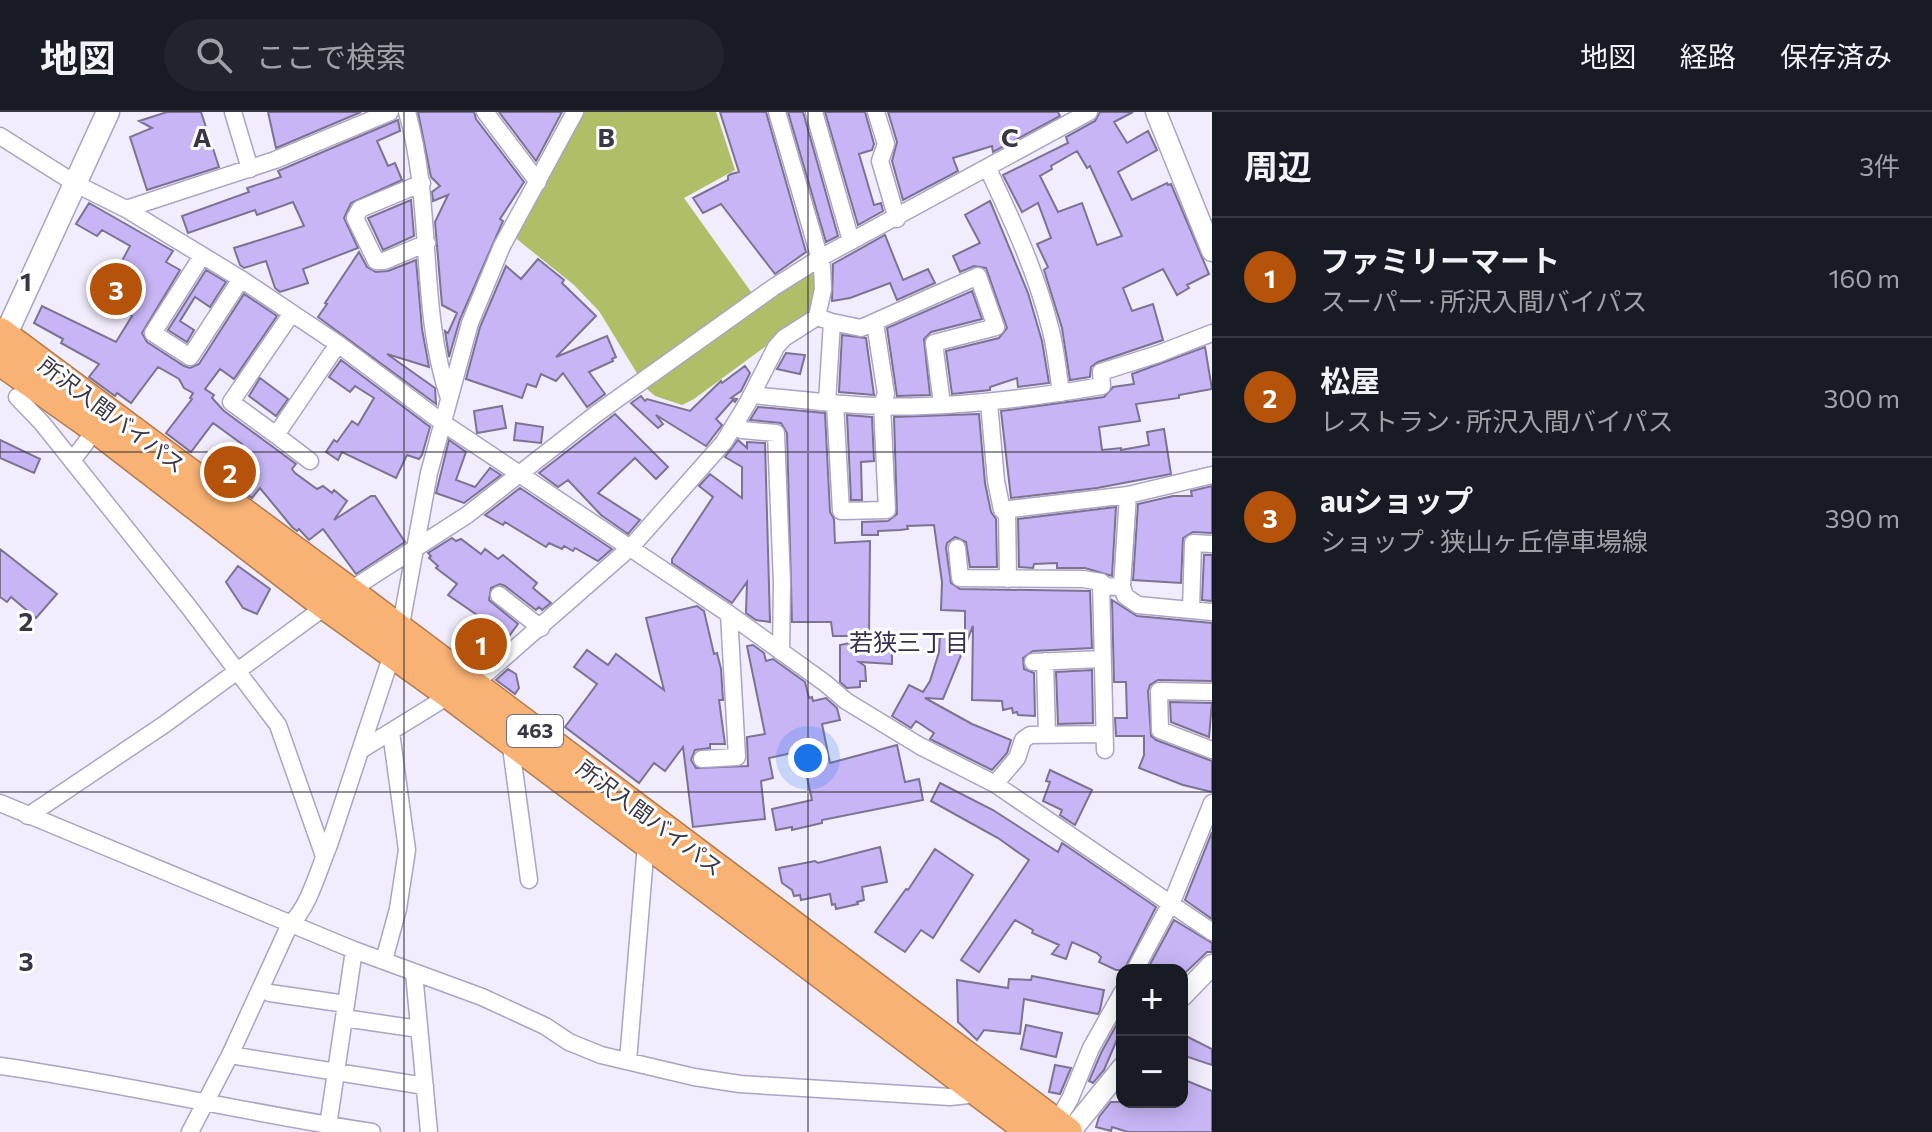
<!DOCTYPE html>
<html lang="ja">
<head>
<meta charset="utf-8">
<style>
  body { margin:0; font-family:Commissioner,"Noto Sans JP",sans-serif; background:#20242c; color:#f1f3f6 }
  .controls { position:absolute; right:24px; bottom:24px; display:grid; overflow:hidden; border-radius:16px; box-shadow:0 4px 20px #0003 }
  .controls button { width:72px; height:72px; display:grid; place-items:center; padding:0; border:0; border-bottom:2px solid #363941; background:#171b24; color:#f1f3f6; font:40px sans-serif }
  .you { position:absolute; left:808px; top:646px; width:28px; height:28px; margin:-20px; border:6px solid #fff; border-radius:50%; background:#1a73e8; box-shadow:0 0 0 12px #1a73e833 }
  .badge { display:grid; place-items:center; width:52px; height:52px; border-radius:50%; background:#b45309; color:#fff; font-size:26px; font-weight:700 }
  .pin { position:absolute; translate:-50% -50%; border:4px solid #fff; box-shadow:0 2px 8px #0006 }
  .list { margin:0; padding:0; list-style:none }
  h2 { display:flex; justify-content:space-between; align-items:center; height:104px; margin:0; padding:0 32px; font-size:34px }
  h2 small { font-size:26px; font-weight:400; color:#9ea1a6 }
  .list li { display:grid; grid-template-columns:52px 1fr auto; gap:24px; align-items:center; box-sizing:border-box; height:120px; padding:0 32px; border-top:2px solid #363941 }
  .list b { display:block; font-size:30px; white-space:nowrap }
  .list p { margin:0; font-size:26px; white-space:nowrap; color:#9ea1a6 }
  .list em { font-size:26px; font-style:normal; color:#9ea1a6 }
  .icon { flex:none; width:44px; height:44px; fill:none; stroke:currentColor; stroke-width:2; stroke-linecap:round; stroke-linejoin:round }
  .map { position:relative; flex:none; width:1212px; height:1020px; overflow:hidden }
  header { display:flex; align-items:center; gap:48px; box-sizing:border-box; height:112px; padding:0 40px; background:#171b24; border-bottom:2px solid #363941 }
  header strong { font-size:38px }
  nav { display:flex; gap:44px; margin-inline-start:auto; font-size:28px }
  .search { width:560px; height:72px; background:#20242c; display:flex; align-items:center; gap:20px; box-sizing:border-box; padding:0 28px; border-radius:44px; color:#9ea1a6; font-size:30px }
  main { display:flex }
  aside { flex:1; background:#171b24 }
  .map>svg:first-child { display:block }
  .forest { fill:#b0be67 }
  .building { fill:#c7b5f5; stroke:#7c7393; stroke-width:2; fill-rule:evenodd }
  .lines { fill:none; stroke-linecap:round; stroke-linejoin:round }
  .minor-casing { stroke:#aca3c5; stroke-width:19 }
  .tertiary-casing { stroke:#aca3c5; stroke-width:23 }
  .secondary-casing { stroke:#aca3c5; stroke-width:25 }
  .trunk-casing { stroke:#b47a4c; stroke-width:31 }
  .minor { stroke:#fff; stroke-width:16 }
  .tertiary { stroke:#fff; stroke-width:20 }
  .secondary { stroke:#fff; stroke-width:22 }
  .trunk { stroke:#f8b274; stroke-width:28 }
  .grid { fill:none; stroke:#3a3644; stroke-width:2; stroke-opacity:0.55 }
  .labels { text-anchor:middle; stroke-width:6; stroke-linejoin:round; paint-order:stroke }
  .shield { fill:#fff; stroke:#75727c; stroke-width:2 }
  .shield-label { font-size:20px; font-weight:bold; fill:#3a3644 }
  .street-label { font-size:22px; fill:#3a3644; stroke:#fff }
  .neighbourhood-label { font-size:24px; fill:#38304c; stroke:#fff }
  .grid-label { font-size:26px; text-anchor:middle; font-weight:bold; fill:#3a3644; stroke:#fff; stroke-width:6; stroke-linejoin:round; paint-order:stroke }
</style>
</head>
<body>
<header>
<strong>地図</strong>
<div class="search"><svg class="icon" aria-label="search" viewBox="0 0 24 24"><circle cx="10" cy="10" r="6"/><path d="M15 15l6 6"/></svg>ここで検索</div>
<nav><a>地図</a><a>経路</a><a>保存済み</a></nav>
</header>
<main>
<div class="map">
<svg width="1212" height="1020" viewBox="0 0 1212 1020">
  <rect width="100%" height="100%" fill="#f1edfc"/>
  <path class="forest" d="M583 0H716L735 58 684 86 759 191 814 156C815 176 815 190 803 207L694 287 682 293 655 284 646 276 599 199 574 173 513 124Z"/>
  <path class="building" d="M167 0H201L219 55 147 78 130 25 152 16 139 9Z
    M268 0H361L276 36Z
    M418 0H474L476 7 524 70 500 107 503 109 460 207 449 245 445 219 448 221 457 201 442 193 435 110 448 83 433 89 432 80 440 74 431 65Z
    M499 0H562L536 49Z
    M720 0H766L806 140 775 162 721 92 703 101 693 86 728 68V64L731 62 739 60Z
    M788 0H803L838 124 826 130Z
    M825 0H865L874 32 872 38 859 42 874 93 881 91 883 99 858 113Z
    M888 0H1058L1060 4 993 40 992 34 953 46 958 59 903 88 892 49 897 30Z
    M1100 0H1133L1114 10 1127 31 1148 19 1157 38 1118 60 1132 88 1167 71 1168 73 1171 72 1209 162 1187 173 1189 176 1177 183 1163 157 1123 176 1132 199 1153 192 1163 228 1098 250 1091 255 1090 265 1070 268 1062 216 1044 158 1048 155 1037 132 1051 126 1038 91 1022 100 1003 63 1068 31 1066 25 1095 9ZM1077 39 1087 56 1090 54 1122 124 1097 133 1082 91 1058 100 1040 64 1052 57 1051 54Z
    M398 8 400 19 377 29 388 54 395 51 402 68 351 91 344 106 358 136 303 157 308 171 280 180 275 176 266 149 244 156 240 153 234 136 304 114 293 90 257 103 255 98 188 121 182 104 249 80 247 76 281 65 278 59Z
    M411 88 414 124 383 138 368 106Z
    M990 89 1028 181 1042 229 1049 271 1018 275 1017 266 990 275V278L952 282 946 239 999 226 1007 216 986 156 974 154 960 160 953 144 980 131 965 103Z
    M89 91 173 139 166 150 180 158 142 221 147 230 184 254 190 256 199 252 244 182 277 204 234 267 220 257 205 277 214 283 212 286 224 299 296 352 292 357 295 361 317 377 323 374 332 381 334 378 347 389 334 408 371 384H375L405 430 356 462 323 417 309 428 299 417 297 419 292 415 260 376 252 386 239 376 257 352 244 340 245 338 240 334 242 332 213 311 191 340 166 321 192 287 190 286 193 281 184 276 179 267 158 255 131 291 117 281 115 284 89 265 99 252 61 231 63 227 34 211 42 194 116 230 132 204 102 186 130 134 102 118 97 124 76 112Z
    M885 123 903 168 928 157 935 171 897 188 890 171 850 186 832 189 833 152Z
    M359 140 367 155 376 160 388 159 416 148 422 217 429 255 387 242 435 276 436 292 318 205 327 192 325 191Z
    M538 147 564 168 562 171 596 204 556 245 607 224 616 245 612 247 613 249 589 260 605 282 587 295 563 261 556 269 541 262 536 275 527 272 522 286 466 267 480 215 506 154 521 167Z
    M206 158 226 170 210 195 195 185 180 209 194 218 187 230 168 218Z
    M972 179 982 207 931 220 924 227 930 283 897 284 887 216Z
    M842 223 866 226 874 283 839 280Z
    M1205 235 1212 277 1179 283V286L1136 292 1140 309 1099 315 1102 338 1121 336V338L1149 333 1147 320 1164 317 1171 362 1097 376 1011 386 1001 299 1104 285 1113 275 1134 272 1132 262Z
    M786 241 805 243 800 262 777 257Z
    M341 248 430 315 422 343 419 347 407 343 396 366 342 340 338 348 326 340 334 328 337 330 352 309 358 313 374 286 355 274 350 280 329 265Z
    M745 254 750 261 741 279 731 286 737 287 735 290 733 288 716 307 722 313 706 334 656 303 663 312 658 316 631 291 641 284 645 289 647 287 690 299 721 269 722 271Z
    M260 266 288 287 276 304 249 284Z
    M502 294 506 316 477 321 474 299Z
    M758 295 825 301 830 400 834 407 835 431 870 429 869 523 892 524V552L859 550 865 554 866 569H860V575L847 576 840 570V533L855 530 854 524H833L831 510H792L787 321 781 311 750 308Z
    M615 302 668 355 656 367 635 346 598 381 640 408 628 422 601 403 568 368 558 375 539 361Z
    M979 302 985 371 991 400 996 407 997 455H970L966 430 955 425 947 431 946 436 951 471 960 477 1090 479 1092 536 1033 539 1023 546 1024 557 1034 561 1035 604 1018 603 1017 600 1013 601 1012 596 1003 598 1002 589 972 588 973 514 943 587 925 586 972 612 1011 628 1007 641 992 658 930 627 934 621 916 609 911 616 892 604 909 573 923 580 930 569 939 540 940 522H965V499L941 498 942 470 934 413 907 414 908 417 900 418 878 419V423H862V410L888 409 897 402 894 305Z
    M847 303 872 305 874 349 861 350 862 388H851Z
    M516 311 543 315 541 331 514 328Z
    M0 328 40 347 34 361 0 346Z
    M449 328 466 340 456 368 475 375 490 356 501 363 464 391 436 381Z
    M738 328 747 336V330L765 331 770 510 756 508 746 501 747 470 732 491 672 451V447L713 385 699 374 710 362 742 386V355L725 345Z
    M1212 374V421L1193 420 1183 426 1181 471 1133 468 1138 392 1173 384H1192L1191 379Z
    M520 376 612 437 598 449 575 436 573 439 564 434 562 437 549 431 546 435 505 410 503 413 485 403Z
    M1116 395 1112 464 1085 456H1057V451L1034 452 1033 456 1019 455 1018 407Z
    M452 426 456 429 461 427 481 442 485 437 498 447 503 443 537 471 533 476 551 491 542 498 539 495 536 498 505 474 500 472 491 476 489 488 518 512 504 531 487 546 463 527 480 505 448 483 457 472 436 456 438 454 429 446 431 444 428 441Z
    M0 437 57 482 36 506 11 485 7 490 0 485Z
    M1204 443H1212V489L1202 488Z
    M238 454 270 477 257 502 243 496 226 470Z
    M1112 488 1137 504 1212 511V569L1158 568 1150 573 1148 579 1151 624 1156 628 1212 649V680L1183 673 1139 656 1144 643V624H1116L1115 606H1127L1126 570H1114Z
    M697 494 704 499 714 542 717 541 721 557 723 588H719L725 632H710V636L695 638 691 648 696 656 748 654 747 625 765 622 747 534 753 533 764 541 766 549 773 547 805 570 809 586 812 585 813 589 826 586 837 596 840 608 822 612 830 651 897 633 905 670 919 667 923 688 822 708V711L792 718V715L776 718 772 697 812 688 801 639 769 646 773 666 761 669 765 707 693 715 683 635 665 659 654 651 639 671 565 615 597 572 574 555 587 538 608 553 616 542 664 578 646 506Z
    M508 557 516 562 519 576 515 582 496 568Z
    M1092 558 1093 611 1058 612 1056 560Z
    M1170 590 1212 591 1209 625 1171 610Z
    M1050 658 1092 678 1075 713 1060 703 1062 698 1043 689 1050 670 1046 669Z
    M940 671 993 698 1058 740 1062 731 1156 795 1124 858H1116L1099 850 1101 845 1097 841 1072 830 1066 847 1052 842 1059 833 1032 821 1033 818 1015 808 979 860 961 848 1029 748 998 726 931 689Z
    M1212 720V807L1185 788Z
    M880 735 887 770 862 775 864 788 857 790 858 792 836 797 835 792 832 793 830 782 801 788 800 783 794 784 792 778 782 771 779 756 815 749 818 751Z
    M935 737 973 763 933 826 921 818 905 840 875 820 906 777 908 778Z
    M1174 808 1212 831V840H1207L1185 861 1173 854 1171 858H1147Z
    M1032 864 1104 878 1100 898 1098 902 1024 887 1020 922 984 918 977 928 958 910 957 868 1008 876 1009 867 1031 868Z
    M1122 903V916L1104 958 1093 971 1089 969 1101 941Z
    M1026 913 1062 921 1056 945 1021 937Z
    M1182 922 1212 937V953L1182 943Z
    M1055 953 1071 956 1060 982 1049 980Z
    M1182 967 1212 979V1020H1128L1112 1015 1111 1019 1096 1015 1099 1005 1111 990H1182Z"/>
  <g class="lines">
    <defs>
      <path id="minor" d="M233 0 250 57
        M407 0C434 94 418 194 449 286
        M485 0 538 70
        M814 0 851 129
        M876 0 886 32 880 49 897 107
        M0 24 76 72 126 97 241 167 338 232 443 311 729 502 825 571 846 589 920 634 995 672 1212 820
        M988 57C1013 110 1037 162 1051 219 1056 239 1058 261 1061 281
        M422 71 360 97 355 106 376 149H384L427 131
        M126 97 275 48 390 0
        M202 144 153 221 190 245 241 167
        M292 201 231 290 276 323 338 232
        M817 205 832 210 861 216 978 164 996 215 934 231 942 292
        M752 283C809 288 867 297 924 294 984 292 1043 284 1102 274L1101 260 1158 242 1212 221
        M17 285 42 311 188 494 278 613 324 744
        M827 290 832 210
        M835 291 841 399 887 398 882 292 886 282 875 211
        M989 291 996 369 1002 398 1128 383 1212 363
        M737 309 742 318 776 321 782 471 781 540
        M276 323 310 349
        M72 349 96 317
        M1128 383 1122 474 1125 484 1138 493 1212 500
        M1007 399 1008 467
        M957 436 960 466 1083 467 1101 470 1107 475 1122 474
        M1101 470 1105 638
        M349 479 467 403 596 302 774 175 820 146 1089 0
        M499 483 541 516
        M1191 498 1193 431 1212 432
        M1045 549 1047 623
        M1033 550 1101 547
        M473 573 631 435 724 330 747 292 776 235 784 226 817 205 823 177 822 154 777 0
        M1212 580 1159 579 1160 618 1212 638
        M510 628 529 768
        M361 638 450 583
        M702 647 737 645 729 502
        M995 672 1017 646 1023 628 1030 623 1104 622
        M0 691 354 838 482 885 545 914 569 930 601 943 694 965 740 972 950 985 978 982
        M28 704 165 612 326 494
        M384 848 398 797 407 738 391 620
        M1135 858 1174 785 1212 691
        M414 861 429 1020
        M262 877 270 881 346 892
        M344 906 419 917
        M230 943 425 974
        M628 949 646 732
        M0 954C125 972 247 1001 372 1020
        M1056 1011 1070 987 1091 936 1122 881
        M328 1014 354 838
        M190 1020 230 943 290 812C309 796 319 756 329 733L400 518 429 361 470 211 502 134 575 0"/>
      <path id="tertiary" d="M1156 0 1212 139
        M1182 884 1212 853
        M1070 1020 1122 956"/>
      <path id="secondary" d="M0 235 108 0"/>
      <path id="trunk" d="M0 220 349 479 1068 1020
        M0 249 96 317 326 494 450 583 1031 1020"/>
    </defs>
    <use href="#minor" class="minor-casing"/>
    <use href="#tertiary" class="tertiary-casing"/>
    <use href="#secondary" class="secondary-casing"/>
    <use href="#trunk" class="trunk-casing"/>
    <use href="#minor" class="minor"/>
    <use href="#tertiary" class="tertiary"/>
    <use href="#secondary" class="secondary"/>
    <use href="#trunk" class="trunk"/>
  </g>
  <path class="grid" d="M404 0V1020M808 0V1020M0 340H1212M0 680H1212"/>
  <g class="labels">
    <rect class="shield" x="507" y="603" width="56" height="32" rx="6"/>
    <g class="shield-label">
      <text x="535" y="626">463</text>
    </g>
    <g class="street-label">
      <text transform="translate(112 303) rotate(37)" y="8">所沢入間バイパス</text>
      <text transform="translate(650 706) rotate(37)" y="8">所沢入間バイパス</text>
    </g>
    <g class="neighbourhood-label">
      <text x="909" y="539">若狭三丁目</text>
    </g>
  </g>
  <g class="grid-label">
    <text x="202" y="35">A</text>
    <text x="606" y="35">B</text>
    <text x="1010" y="35">C</text>
    <text x="26" y="179">1</text>
    <text x="26" y="519">2</text>
    <text x="26" y="859">3</text>
  </g>
</svg>
<div class="controls">
<button>+</button>
<button>−</button>
</div>
<div class="you"></div>
<div class="pin badge" style="left:481px;top:532px">1</div>
<div class="pin badge" style="left:230px;top:360px">2</div>
<div class="pin badge" style="left:116px;top:177px">3</div>
</div>
<aside>
<h2>周辺<small>3件</small></h2>
<ul class="list">
<li><span class="badge">1</span><div><b>ファミリーマート</b><p>スーパー · 所沢入間バイパス</p></div><em>160 m</em></li>
<li><span class="badge">2</span><div><b>松屋</b><p>レストラン · 所沢入間バイパス</p></div><em>300 m</em></li>
<li><span class="badge">3</span><div><b>auショップ</b><p>ショップ · 狭山ヶ丘停車場線</p></div><em>390 m</em></li>
</ul>
</aside>
</main>
</body>
</html>
